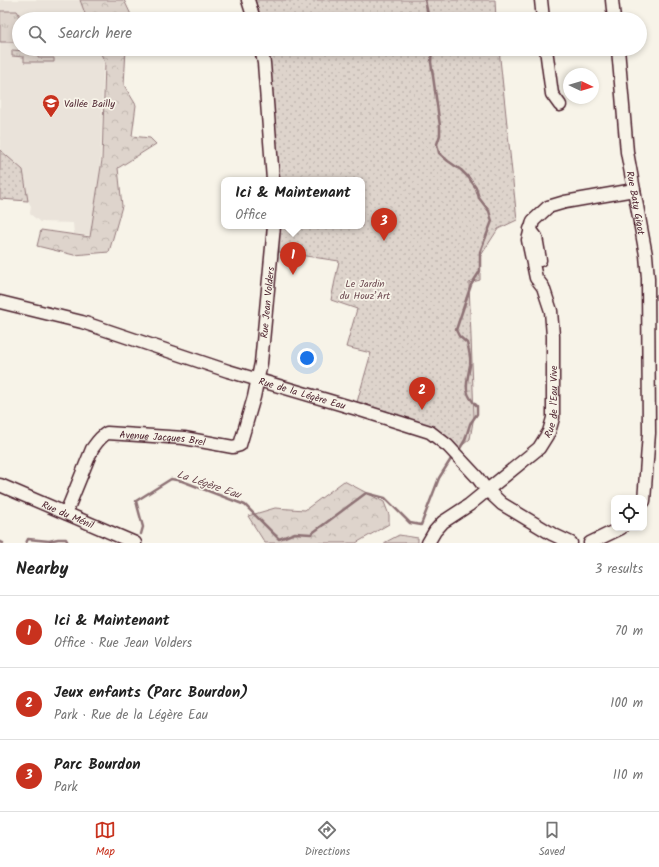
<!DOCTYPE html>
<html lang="en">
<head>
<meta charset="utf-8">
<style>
  body { margin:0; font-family:Kalam,sans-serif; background:#f2f2f2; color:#222 }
  .controls { position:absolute; right:12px; bottom:12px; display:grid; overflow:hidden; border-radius:8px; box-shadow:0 2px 6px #0003 }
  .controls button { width:36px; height:36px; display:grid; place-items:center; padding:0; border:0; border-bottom:1px solid #e0e0e0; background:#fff; color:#222; font:20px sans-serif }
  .compass { position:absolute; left:563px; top:68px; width:36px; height:36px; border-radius:50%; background:#fff; box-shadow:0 2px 6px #0003; rotate:94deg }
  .you { position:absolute; left:307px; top:358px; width:14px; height:14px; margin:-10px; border:3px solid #fff; border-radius:50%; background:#1a73e8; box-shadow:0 0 0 6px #1a73e833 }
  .badge { display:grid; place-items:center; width:26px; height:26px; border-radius:50%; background:#c8321e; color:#fff; font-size:13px; font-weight:700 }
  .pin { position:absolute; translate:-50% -33px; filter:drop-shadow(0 1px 2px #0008) }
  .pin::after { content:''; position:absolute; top:21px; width:14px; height:12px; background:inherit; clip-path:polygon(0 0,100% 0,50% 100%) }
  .popup { position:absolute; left:221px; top:177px; width:144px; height:52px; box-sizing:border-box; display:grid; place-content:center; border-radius:8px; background:#fff; filter:drop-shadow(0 1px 3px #0005); font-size:13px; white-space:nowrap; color:#767676 }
  .popup b { font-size:15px; color:#222 }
  .popup::after { content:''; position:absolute; left:50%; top:100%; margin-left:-8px; border:8px solid transparent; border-top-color:#fff }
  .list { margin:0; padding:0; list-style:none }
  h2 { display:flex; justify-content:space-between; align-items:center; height:52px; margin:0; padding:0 16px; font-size:17px }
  h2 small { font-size:13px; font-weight:400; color:#767676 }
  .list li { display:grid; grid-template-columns:26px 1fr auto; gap:12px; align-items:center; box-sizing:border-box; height:72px; padding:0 16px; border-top:1px solid #e0e0e0 }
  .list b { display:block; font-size:15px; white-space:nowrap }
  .list p { margin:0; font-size:13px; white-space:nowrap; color:#767676 }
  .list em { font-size:13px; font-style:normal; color:#767676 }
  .icon { flex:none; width:22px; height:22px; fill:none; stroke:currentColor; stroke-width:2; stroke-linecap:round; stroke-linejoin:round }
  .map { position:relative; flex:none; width:659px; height:543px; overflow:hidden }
  .search { position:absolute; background:#fff; box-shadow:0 2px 6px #0003; left:12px; right:12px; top:12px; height:44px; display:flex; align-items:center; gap:10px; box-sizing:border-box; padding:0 14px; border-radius:22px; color:#767676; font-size:15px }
  .sheet { height:268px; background:#fff }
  nav { display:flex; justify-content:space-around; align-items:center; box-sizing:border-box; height:56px; border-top:1px solid #e0e0e0; background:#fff; font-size:11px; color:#767676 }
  nav a { display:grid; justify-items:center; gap:2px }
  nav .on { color:#c8321e }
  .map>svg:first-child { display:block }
  .built { fill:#eae3da }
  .grass { fill:url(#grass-tufts); stroke:#947a7c }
  .forest { fill:url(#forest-crowns); stroke:#947a7c }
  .park { fill:url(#park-dots); stroke:#947a7c }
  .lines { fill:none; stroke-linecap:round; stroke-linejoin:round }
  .stream { stroke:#8e7275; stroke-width:2.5 }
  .minor-casing { stroke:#4a1f2b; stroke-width:15 }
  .minor { stroke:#f7f3e8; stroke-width:12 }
  .labels { text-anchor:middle; stroke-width:3.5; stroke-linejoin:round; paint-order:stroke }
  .poi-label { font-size:10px; fill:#4a1f2b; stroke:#f7f3e8; text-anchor:start }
  .street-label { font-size:10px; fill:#4a1f2b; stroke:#f7f3e8 }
  .park-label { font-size:10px; fill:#6f4c53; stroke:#f7f3e8 }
  .water-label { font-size:11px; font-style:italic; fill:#6c4950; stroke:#f7f3e8 }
</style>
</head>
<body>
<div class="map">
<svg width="659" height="543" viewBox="0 0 659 543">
  <defs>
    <pattern id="grass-tufts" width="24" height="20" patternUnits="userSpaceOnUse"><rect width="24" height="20" fill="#ded4cc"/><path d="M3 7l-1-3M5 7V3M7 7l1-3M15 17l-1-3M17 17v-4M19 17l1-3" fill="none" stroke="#c0b6af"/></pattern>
    <pattern id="forest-crowns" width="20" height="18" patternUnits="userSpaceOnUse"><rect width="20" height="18" fill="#ded4cc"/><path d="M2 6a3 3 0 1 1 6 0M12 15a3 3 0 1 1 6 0" fill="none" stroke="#c0b6af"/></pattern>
    <pattern id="park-dots" width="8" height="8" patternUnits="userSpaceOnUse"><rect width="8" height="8" fill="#ded4cc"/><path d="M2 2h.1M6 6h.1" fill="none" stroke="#c0b6af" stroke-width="1.8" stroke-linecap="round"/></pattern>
  </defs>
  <rect width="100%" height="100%" fill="#f7f3e8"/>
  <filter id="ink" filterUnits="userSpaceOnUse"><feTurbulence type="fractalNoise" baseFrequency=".025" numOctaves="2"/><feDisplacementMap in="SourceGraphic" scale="8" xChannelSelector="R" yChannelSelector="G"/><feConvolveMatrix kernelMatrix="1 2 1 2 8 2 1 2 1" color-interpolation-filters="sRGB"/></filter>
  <g filter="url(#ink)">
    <path class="built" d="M0 0H104V19H19V49H104L100 171 99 236 74 234 73 223 40 222 30 214 31 206 28 201 0 199Z"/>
    <path class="grass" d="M0 11H17L19 14 18 42H0Z
      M26 49H38V58H54V62H24V57L12 56V50L26 51Z"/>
    <path class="forest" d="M80 0H124L133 19H87Z
      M99 49H126L124 85 136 105 132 136 150 138 156 144 118 168 122 206 109 252 74 255 37 246 41 230 90 237 102 160 105 63Z
      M344 481 384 502 389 515V524L356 543H265L248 516 275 508 305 510Z
      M399 535 418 538V543H384Z"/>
    <path class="park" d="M255 0H495L496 19H261Z
      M267 49H499L517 220 498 229 480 257V280L469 283 474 416 470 439 458 449 434 431 357 402 371 353 346 347 357 309 331 300 339 261 279 252 277 226H362V180H274Z
      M0 150 23 170 28 201 0 199Z"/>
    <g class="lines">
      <path class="stream" d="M425 0 429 19
        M432 49 431 62 440 126V135L437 144 439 153 448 161 461 170 469 178 476 188 479 198 489 211 492 221 480 252V271L471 285 456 330 459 336 467 343C469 350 471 358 470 365 467 383 462 392 477 406V414L470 424 465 440 459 450
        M141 534 143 527 136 501 171 479 182 481 245 505 279 539 295 533 311 534 366 493 385 498 410 523 421 525 439 478 451 459
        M0 542 3 543
        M26 543 28 539 49 541 58 539H66L68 543"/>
      <defs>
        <g id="minor">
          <path d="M248 0 254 19"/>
          <path d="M541 0 543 19"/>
          <path d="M612 0 614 19"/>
          <path d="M261 49 264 63 273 180"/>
          <path d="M546 49 552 94 560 105"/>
          <path id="s1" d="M618 49 627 152 646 255 648 278 649 433 644 501"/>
          <path d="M530 229 536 237 540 260"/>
          <path id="s2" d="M0 302 82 322 228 371 357 409 430 432 448 446 477 477 486 489 502 504 552 534 571 543"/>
          <path id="s3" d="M0 485 135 543"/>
          <path id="s4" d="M66 513 92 449C97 442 100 437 107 433L184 438 233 447 240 445 254 397 261 363 274 226"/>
          <path id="s5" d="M428 543 435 531 443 522 469 505 539 448 549 432 553 418V336L551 311 543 287 536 278 528 240 533 221 548 207 565 202 634 190"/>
          <path d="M590 543 621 528"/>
        </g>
      </defs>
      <use href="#minor" class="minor-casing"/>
      <use href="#minor" class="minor"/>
    </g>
  </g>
  <defs>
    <symbol id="school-pin" viewBox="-11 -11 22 30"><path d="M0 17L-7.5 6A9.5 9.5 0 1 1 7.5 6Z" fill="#c8321e" stroke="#f7f3e8"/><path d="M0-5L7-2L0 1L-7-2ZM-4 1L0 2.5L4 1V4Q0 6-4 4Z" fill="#fff"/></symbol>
  </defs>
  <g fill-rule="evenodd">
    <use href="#school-pin" x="41" y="93" width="20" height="27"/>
  </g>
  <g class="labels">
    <g class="poi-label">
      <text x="64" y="107">Vallée Bailly</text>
    </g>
    <g class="street-label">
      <text dy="4" stroke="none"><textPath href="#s1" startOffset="155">Rue Baty Gigot</textPath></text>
      <text dy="4" stroke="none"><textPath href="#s4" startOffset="371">Rue Jean Volders</textPath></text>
      <text dy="4" stroke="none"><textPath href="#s2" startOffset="316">Rue de la Légère Eau</textPath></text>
      <text dy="4" stroke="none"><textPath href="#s5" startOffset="197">Rue de l'Eau Vive</textPath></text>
      <text dy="4" stroke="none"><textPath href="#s4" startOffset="147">Avenue Jacques Brel</textPath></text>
      <text dy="4" stroke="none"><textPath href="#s3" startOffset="74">Rue du Ménil</textPath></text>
    </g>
    <g class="park-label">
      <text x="365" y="287">Le Jardin<tspan x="365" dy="12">du Houz’Art</tspan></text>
    </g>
    <g class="water-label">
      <text transform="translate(209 484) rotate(19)" y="4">La Légère Eau</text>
    </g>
  </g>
</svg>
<div class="controls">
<button><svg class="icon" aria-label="locate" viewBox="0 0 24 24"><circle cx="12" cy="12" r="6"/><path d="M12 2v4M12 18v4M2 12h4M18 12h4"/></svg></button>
</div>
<svg class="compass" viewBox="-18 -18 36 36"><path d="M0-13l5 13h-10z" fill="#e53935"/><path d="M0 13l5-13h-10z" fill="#767676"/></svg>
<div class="you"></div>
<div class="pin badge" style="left:293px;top:275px">1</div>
<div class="popup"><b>Ici &amp; Maintenant</b>Office</div>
<div class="pin badge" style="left:422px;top:410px">2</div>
<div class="pin badge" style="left:384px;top:241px">3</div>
<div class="search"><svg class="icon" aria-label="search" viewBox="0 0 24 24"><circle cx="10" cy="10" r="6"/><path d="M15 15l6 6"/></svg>Search here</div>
</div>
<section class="sheet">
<h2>Nearby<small>3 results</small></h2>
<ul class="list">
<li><span class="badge">1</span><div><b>Ici &amp; Maintenant</b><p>Office · Rue Jean Volders</p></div><em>70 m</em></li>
<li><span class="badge">2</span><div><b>Jeux enfants (Parc Bourdon)</b><p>Park · Rue de la Légère Eau</p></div><em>100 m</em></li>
<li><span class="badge">3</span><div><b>Parc Bourdon</b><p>Park</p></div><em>110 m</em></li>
</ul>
</section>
<nav>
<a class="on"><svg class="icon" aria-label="map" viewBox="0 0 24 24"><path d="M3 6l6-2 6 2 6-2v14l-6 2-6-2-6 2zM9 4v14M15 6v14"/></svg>Map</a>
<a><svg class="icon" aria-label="directions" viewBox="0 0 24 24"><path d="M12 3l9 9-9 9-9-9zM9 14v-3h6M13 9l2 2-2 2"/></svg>Directions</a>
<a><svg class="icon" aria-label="saved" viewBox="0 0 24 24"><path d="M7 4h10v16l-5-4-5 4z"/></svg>Saved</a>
</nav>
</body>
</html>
